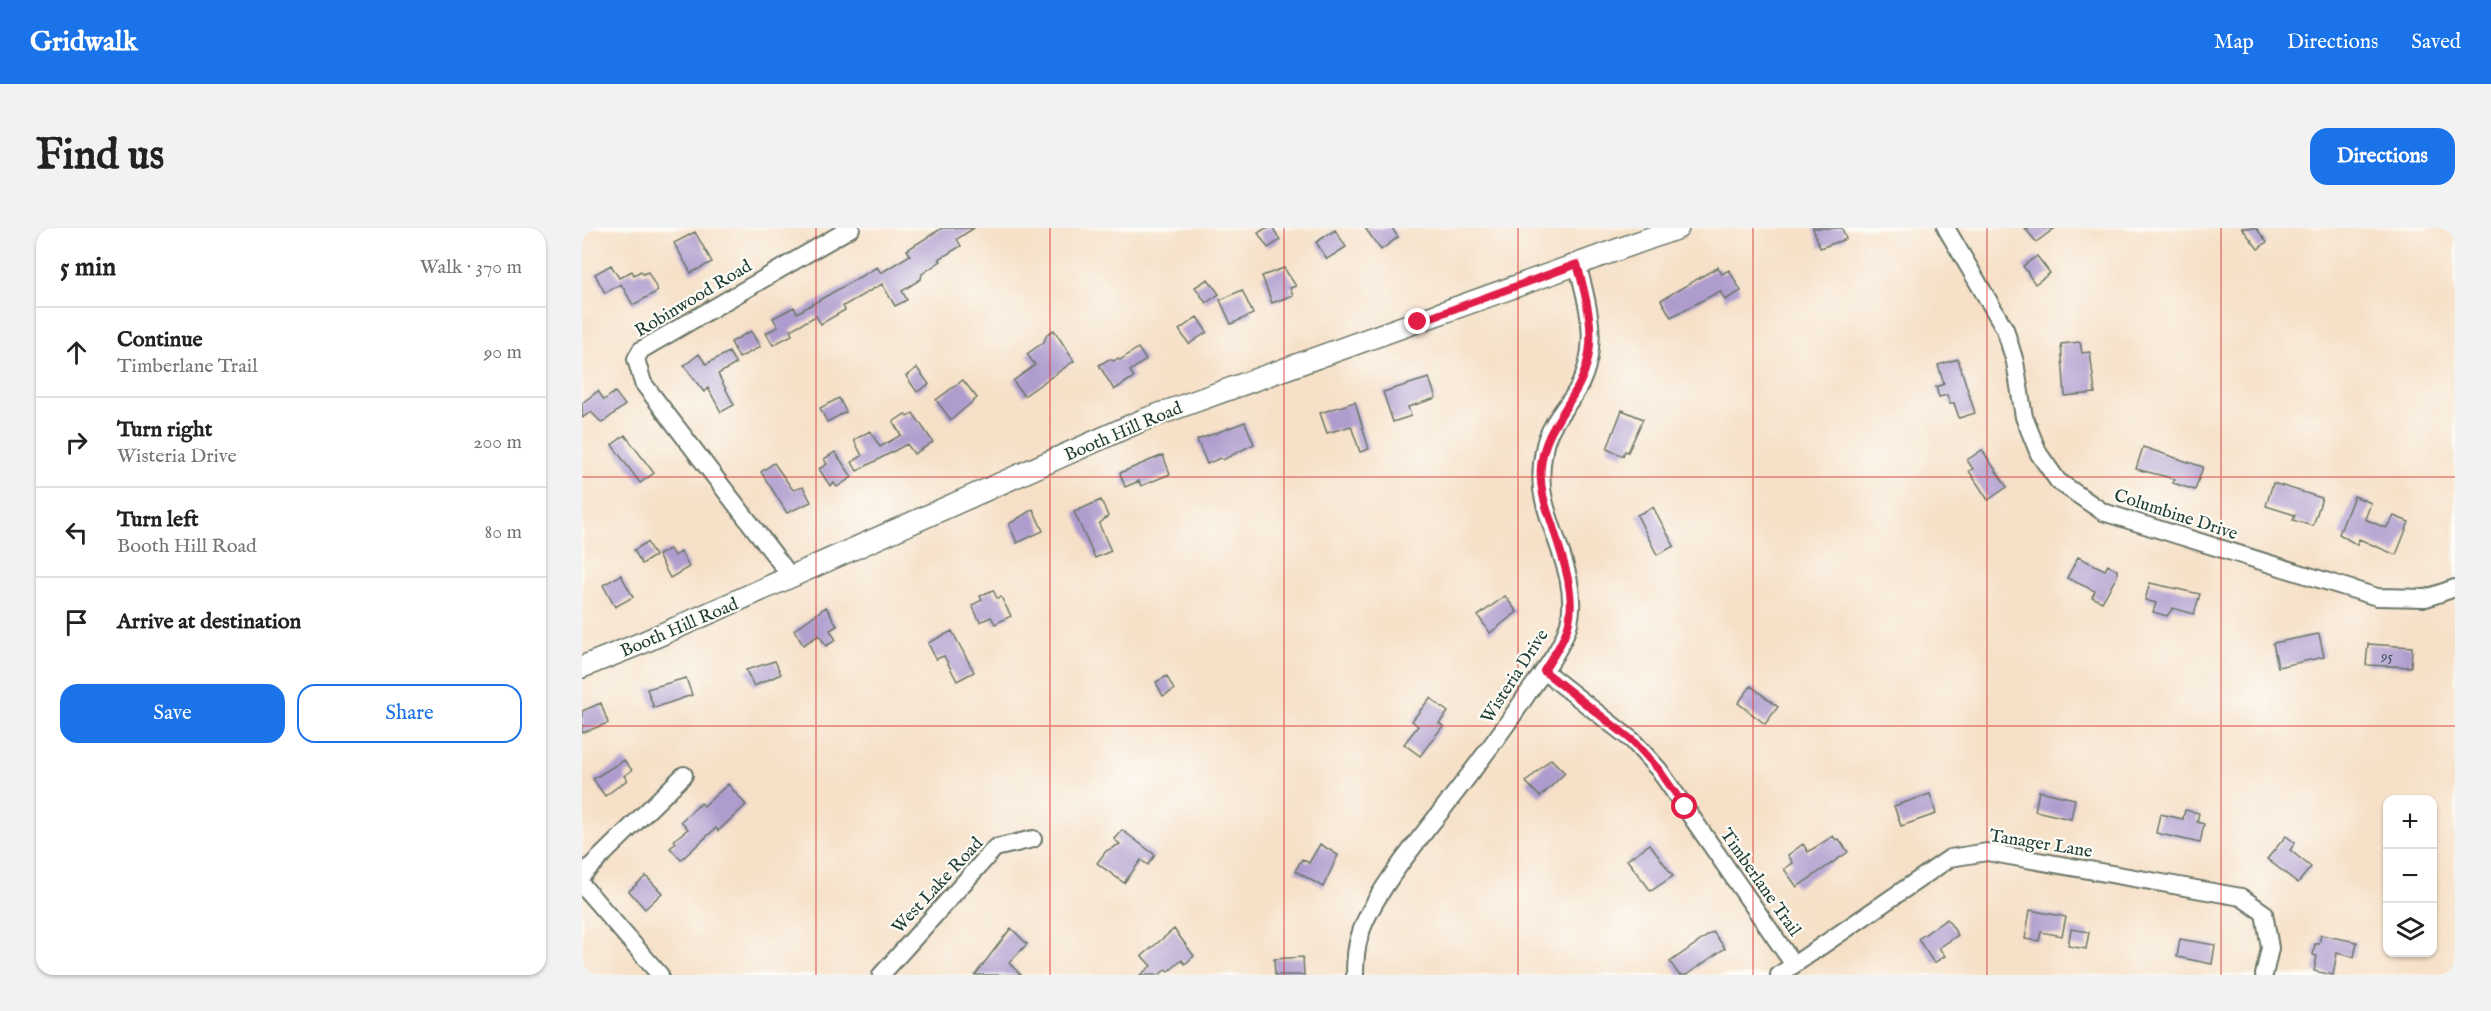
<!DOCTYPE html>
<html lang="en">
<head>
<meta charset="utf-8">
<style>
  body { margin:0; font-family:"IM FELL English",serif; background:#f2f2f2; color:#222 }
  .controls { position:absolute; right:18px; bottom:18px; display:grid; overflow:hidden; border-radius:12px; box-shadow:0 2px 4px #0004 }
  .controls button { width:54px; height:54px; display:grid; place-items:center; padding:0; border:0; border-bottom:2px solid #e0e0e0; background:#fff; color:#222; font:30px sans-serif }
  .stop { position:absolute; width:18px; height:18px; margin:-14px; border:4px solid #e11d48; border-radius:50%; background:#fff }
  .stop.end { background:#e11d48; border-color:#fff; box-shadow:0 2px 6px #0008 }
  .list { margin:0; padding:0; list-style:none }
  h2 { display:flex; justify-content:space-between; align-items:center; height:78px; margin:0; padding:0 24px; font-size:26px }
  h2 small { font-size:20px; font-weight:400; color:#767676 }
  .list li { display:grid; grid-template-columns:39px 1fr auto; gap:18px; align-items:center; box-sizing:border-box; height:90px; padding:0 24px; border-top:2px solid #e0e0e0 }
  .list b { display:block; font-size:22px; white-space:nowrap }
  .list p { margin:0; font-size:20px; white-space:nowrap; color:#767676 }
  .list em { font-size:20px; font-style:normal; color:#767676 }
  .actions { display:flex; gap:12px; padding:18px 24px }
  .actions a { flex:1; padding:14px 0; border:2px solid #1a73e8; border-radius:18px; text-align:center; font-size:21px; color:#1a73e8 }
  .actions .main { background:#1a73e8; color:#fff }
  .icon { flex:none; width:33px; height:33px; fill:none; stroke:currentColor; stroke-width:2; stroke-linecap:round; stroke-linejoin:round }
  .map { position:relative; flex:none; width:1873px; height:747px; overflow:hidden; border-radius:18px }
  header { display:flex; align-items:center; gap:36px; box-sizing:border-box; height:84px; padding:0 30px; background:#1a73e8; color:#fff }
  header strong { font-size:28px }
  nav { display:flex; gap:33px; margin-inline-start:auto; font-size:21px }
  .intro { display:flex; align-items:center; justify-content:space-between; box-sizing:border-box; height:144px; padding:0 36px }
  h1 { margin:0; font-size:42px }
  .button { padding:15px 27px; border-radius:18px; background:#1a73e8; color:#fff; font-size:21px; font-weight:700 }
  main { display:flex; gap:36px; padding:0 36px }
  aside { flex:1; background:#fff; border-radius:18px; box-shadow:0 2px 4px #0004 }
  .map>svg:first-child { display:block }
  .building { fill:#af9cce }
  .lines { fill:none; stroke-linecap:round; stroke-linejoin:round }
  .minor-casing { stroke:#6a7667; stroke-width:20 }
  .tertiary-casing { stroke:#6a7667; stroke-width:24 }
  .minor { stroke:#fff; stroke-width:16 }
  .tertiary { stroke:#fff; stroke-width:21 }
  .route { stroke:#e11d48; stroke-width:8 }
  .grid { fill:none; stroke:#d62828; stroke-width:1.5; stroke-opacity:0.55 }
  .labels { text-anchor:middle; stroke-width:4.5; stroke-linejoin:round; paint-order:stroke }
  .number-label { font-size:15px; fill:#43555a }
  .street-label { font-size:18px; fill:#1f3d34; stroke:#fdfcf7 }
</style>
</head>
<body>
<header>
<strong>Gridwalk</strong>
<nav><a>Map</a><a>Directions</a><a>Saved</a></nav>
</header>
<div class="intro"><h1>Find us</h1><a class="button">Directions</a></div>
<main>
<aside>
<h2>5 min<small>Walk · 370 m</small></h2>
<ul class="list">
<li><svg class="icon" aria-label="ahead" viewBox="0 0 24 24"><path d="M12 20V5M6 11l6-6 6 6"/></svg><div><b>Continue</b><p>Timberlane Trail</p></div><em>90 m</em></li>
<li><svg class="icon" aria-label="right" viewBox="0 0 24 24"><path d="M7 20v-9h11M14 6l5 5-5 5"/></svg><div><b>Turn right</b><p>Wisteria Drive</p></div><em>200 m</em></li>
<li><svg class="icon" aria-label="left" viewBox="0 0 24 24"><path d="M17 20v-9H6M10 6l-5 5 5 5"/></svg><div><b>Turn left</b><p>Booth Hill Road</p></div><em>80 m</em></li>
<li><svg class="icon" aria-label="arrive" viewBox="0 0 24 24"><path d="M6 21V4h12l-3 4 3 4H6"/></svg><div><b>Arrive at destination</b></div></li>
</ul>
<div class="actions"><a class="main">Save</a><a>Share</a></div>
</aside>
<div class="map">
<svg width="1873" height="747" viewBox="0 0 1873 747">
  <rect width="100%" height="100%" fill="#fdfcf7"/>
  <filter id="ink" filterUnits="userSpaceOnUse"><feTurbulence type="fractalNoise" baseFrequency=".0167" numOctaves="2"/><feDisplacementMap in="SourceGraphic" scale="12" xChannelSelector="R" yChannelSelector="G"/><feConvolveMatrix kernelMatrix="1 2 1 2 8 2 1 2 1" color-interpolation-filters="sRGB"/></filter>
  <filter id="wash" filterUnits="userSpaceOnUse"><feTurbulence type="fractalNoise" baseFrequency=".008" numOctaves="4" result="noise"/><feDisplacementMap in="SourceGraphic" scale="24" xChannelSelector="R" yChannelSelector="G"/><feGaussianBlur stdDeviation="1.35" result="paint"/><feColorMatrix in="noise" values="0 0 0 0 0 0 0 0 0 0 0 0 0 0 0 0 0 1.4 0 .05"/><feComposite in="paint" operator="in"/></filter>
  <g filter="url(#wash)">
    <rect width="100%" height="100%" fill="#f6e0c7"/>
    <g id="blocks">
      <path class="building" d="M360 0H392L375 11 379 18 357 31 359 33 340 46 339 51 320 63 325 72 313 78 300 56 261 78 263 82 239 96 234 88 208 102 210 107 191 117 184 105 196 99 191 90 212 79 215 85 295 39 299 45 328 27 325 22Z
        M684 0H691L698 12 686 20 676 5Z
        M783 0H810L816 9 799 22Z
        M1231 0H1260L1264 11 1238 20Z
        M1443 0H1473L1454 14Z
        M1660 0H1674L1685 14 1676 21Z
        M753 2 764 19 745 31 734 14Z
        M113 4 130 34 109 45 92 15Z
        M1455 28 1468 45 1453 56 1441 38Z
        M29 37 37 50 50 43 52 47 59 43 61 46 66 44 76 63 51 77 39 56 23 65 13 46Z
        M1136 39 1140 46 1147 42 1159 63 1143 72 1138 63 1089 89 1079 72Z
        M702 40 714 58 708 60 711 67 690 75 680 48Z
        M626 51 637 66 624 75 613 59Z
        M660 62 671 86 649 96 638 72Z
        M615 89 625 104 607 116 597 102Z
        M472 102 492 133 442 168 431 153 453 137 445 126 462 114 465 106Z
        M169 103 178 119 157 130 149 114Z
        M1498 114 1500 125 1508 124 1513 165 1483 168 1479 116Z
        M556 120 564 132 548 143 552 149 532 162 517 137 527 131 532 133 536 130 538 132Z
        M147 124 154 136 136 146 152 177 139 184 126 160 122 164 102 138 117 126 124 136Z
        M1376 131 1393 185 1377 190 1372 175 1368 176 1365 167 1357 169 1354 159 1362 156 1356 137Z
        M335 140 347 156 335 164 324 148Z
        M847 150 854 170 826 179 829 188 811 194 801 164Z
        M381 152 395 170 369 192 354 172Z
        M16 163 22 172 33 164 43 177 20 195 9 184 0 190V175Z
        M257 170 264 184 245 194 238 180Z
        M773 174 787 221 778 224 769 198 745 205 738 185Z
        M1040 182 1061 191 1046 224 1043 223 1041 228 1025 221Z
        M331 185 351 214 332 226 325 216 275 243 270 234 280 228 272 212 288 203 298 219 319 207 311 194 323 186 326 189Z
        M663 194 672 216 641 232 638 230 625 236 615 212Z
        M43 207 72 245 58 255 30 217Z
        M1561 219 1621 239 1613 262 1591 255 1593 251 1554 241Z
        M1400 222 1425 259 1406 272 1387 243 1391 241 1385 232Z
        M253 224 270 249 255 259 252 255 248 258 237 241 245 236 242 231Z
        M581 227 588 246 559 258 557 253 543 259 538 245Z
        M192 235 211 262 221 259 229 274 205 285 179 244Z
        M1691 255 1740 270 1731 298 1711 292 1713 287 1684 278Z
        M1772 268 1789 275 1783 291 1804 300 1812 288 1827 294 1814 327 1777 311 1775 317 1757 306Z
        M519 272 526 288 517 296 529 323 513 330 492 284Z
        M1071 279 1092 318 1075 327 1055 287Z
        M451 281 461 303 435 315 427 296Z
        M65 314 73 328 60 336 52 322Z
        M88 321 92 328 99 324 107 339 88 350 76 327Z
        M1496 329 1523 342 1526 337 1535 342V348L1520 374 1510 369 1513 363 1485 350Z
        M39 347 51 369 33 379 21 357Z
        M1568 355 1618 366 1612 386 1591 380 1585 388 1571 384 1574 375 1563 372Z
        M411 362 415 370 419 369 429 388 413 396 409 389 398 394 390 377 400 372 398 368Z
        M923 368 935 384 908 405 896 388Z
        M244 379 255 398 248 402 254 412 244 418 237 407 221 417 212 402Z
        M370 403 392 444 375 453 362 428 354 431 346 415Z
        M1737 406 1742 429 1696 439 1691 415Z
        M1786 416 1830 419 1829 439 1784 437Z
        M193 433 199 446 172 458 164 442Z
        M585 448 592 462 581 468 574 454Z
        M104 450 110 467 72 480 65 461Z
        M1169 458 1196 479 1183 496 1156 475Z
        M848 470 866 484 857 495 861 498 838 528 822 516 836 498 830 493Z
        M19 475 26 495 0 505V483Z
        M969 531 983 545 958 569 944 554Z
        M42 532 50 542 42 548 45 552 23 568 11 551Z
        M146 556 164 577 136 603 134 600 99 632 88 620 94 615 92 612 106 601 99 593 119 575 122 578Z
        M1457 563 1493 571 1489 591 1453 583Z
        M1348 566 1354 586 1319 598 1312 578Z
        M1603 582 1617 585 1615 594 1622 596 1618 615 1574 605 1578 586 1601 591Z
        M540 602 573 627 566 637 559 632 542 655 515 635 524 623 538 616 532 611Z
        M1251 608 1254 612 1257 611 1266 624 1215 659 1202 641 1211 635 1206 627 1221 616 1226 624Z
        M1704 608 1713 615 1708 622 1729 639 1716 655 1685 631Z
        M738 616 756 627 741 659 713 643 720 631 727 635Z
        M1068 616 1091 648 1069 663 1045 632Z
        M64 648 80 665 63 681 47 663Z
        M1448 682 1484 689 1480 708 1459 704 1457 713 1443 711Z
        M1365 691 1376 707 1357 720 1363 728 1352 735 1336 711Z
        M429 700 445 716 427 735 439 747H393Z
        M592 701 612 728 603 736 600 732 586 744 584 741 577 747H558L569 738 560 728Z
        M1489 701 1507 704 1504 721 1486 718Z
        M1131 704 1143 720 1104 747H1097L1088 734Z
        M1739 707 1775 714 1772 729 1755 725 1751 747 1732 743 1735 728 1731 727 1733 716H1737Z
        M1598 711 1633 717 1630 736 1595 729Z
        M721 729 722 747H693L692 731Z"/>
    </g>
  </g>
  <g filter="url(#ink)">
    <use href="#blocks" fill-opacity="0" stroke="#6a7667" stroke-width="1.5"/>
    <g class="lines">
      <defs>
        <path id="minor" d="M1364 0 1423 101 1433 134 1442 189 1457 226 1476 253 1521 284 1795 369 1844 370 1873 360
          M210 350 61 155 54 131 59 122 269 0
          M962 443 1051 513 1077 542 1212 737
          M0 647 102 547
          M0 657 78 747
          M299 747 413 620 451 611
          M773 747C773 734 774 719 778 707 789 669 835 614 860 582 890 544 919 506 946 465 961 444 980 421 987 395 997 354 971 311 962 272 958 256 959 238 962 222 965 201 980 184 992 167 1019 125 1008 81 995 36
          M1197 747 1368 630 1405 624 1659 669 1682 685 1688 720 1682 747"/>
        <path id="tertiary" d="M0 439 60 415 561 192 1096 0"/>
      </defs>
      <use href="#minor" class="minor-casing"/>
      <use href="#tertiary" class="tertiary-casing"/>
      <use href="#minor" class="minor"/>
      <use href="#tertiary" class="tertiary"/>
    </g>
  </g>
  <g class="lines" filter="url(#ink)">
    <path class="route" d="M836 94 995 36C1008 81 1018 122 993 164 979 189 962 208 959 238 957 258 963 277 970 296 979 326 994 363 987 394 983 412 971 428 962 443L1051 513 1077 542 1103 579"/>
  </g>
  <path class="grid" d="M234 0V747M468 0V747M702 0V747M936 0V747M1171 0V747M1405 0V747M1639 0V747M0 249H1873M0 498H1873"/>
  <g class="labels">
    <g class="number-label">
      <text x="1805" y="433">95</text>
    </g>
    <g class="street-label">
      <text transform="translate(111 70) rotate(-31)" y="6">Robinwood Road</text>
      <text transform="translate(541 203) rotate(-23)" y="6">Booth Hill Road</text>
      <text transform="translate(1594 286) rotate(18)" y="6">Columbine Drive</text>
      <text transform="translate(97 399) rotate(-23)" y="6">Booth Hill Road</text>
      <text transform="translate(932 448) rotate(-57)" y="6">Wisteria Drive</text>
      <text transform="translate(1459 615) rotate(9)" y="6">Tanager Lane</text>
      <text transform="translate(1179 654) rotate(55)" y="6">Timberlane Trail</text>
      <text transform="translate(355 657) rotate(-47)" y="6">West Lake Road</text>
    </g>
  </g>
</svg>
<div class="controls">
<button>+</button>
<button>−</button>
<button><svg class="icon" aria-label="layers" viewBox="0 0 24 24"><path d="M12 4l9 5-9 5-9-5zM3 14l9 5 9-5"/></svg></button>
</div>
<div class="stop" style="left:1103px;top:579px"></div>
<div class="stop end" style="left:836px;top:94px"></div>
</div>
</main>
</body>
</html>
